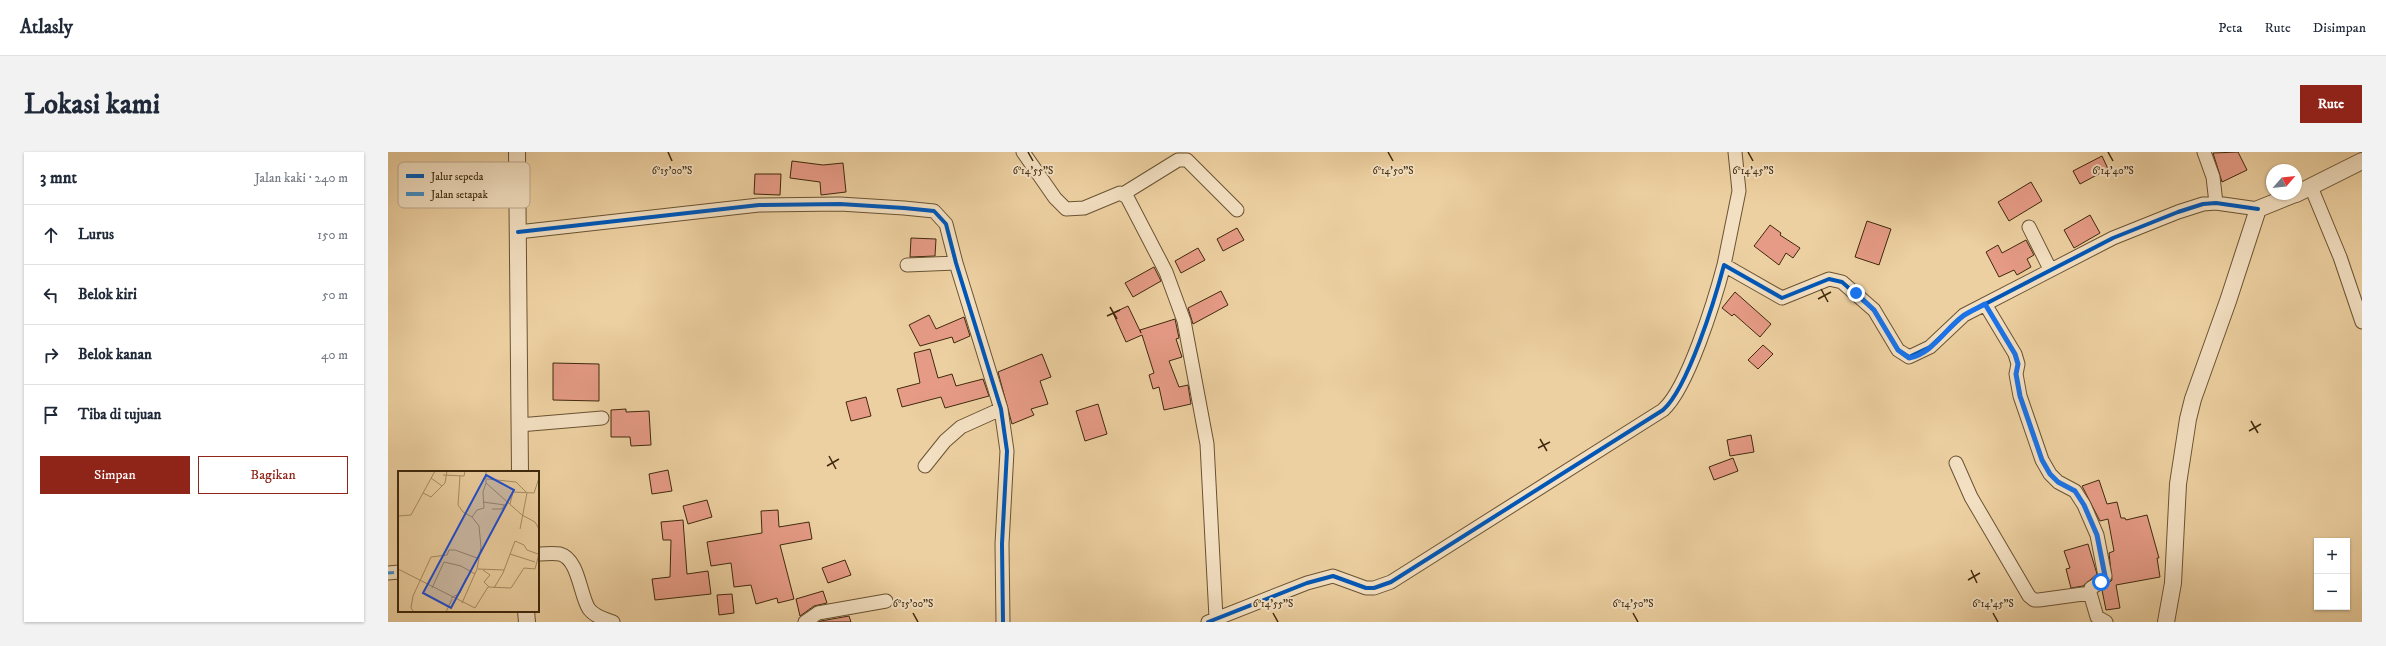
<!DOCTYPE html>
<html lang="id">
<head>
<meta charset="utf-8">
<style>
  body { margin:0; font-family:"IM FELL DW Pica",serif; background:#f2f2f3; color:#1f2937 }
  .controls { position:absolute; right:12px; bottom:12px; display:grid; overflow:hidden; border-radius:0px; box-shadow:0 1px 3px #0004 }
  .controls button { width:36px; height:36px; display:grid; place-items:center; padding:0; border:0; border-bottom:1px solid #e0e1e3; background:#fff; color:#1f2937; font:20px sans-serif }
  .compass { position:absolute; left:1878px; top:12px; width:36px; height:36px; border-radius:50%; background:#fff; box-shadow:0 1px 3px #0004; rotate:62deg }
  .stop { position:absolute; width:12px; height:12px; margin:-9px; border:3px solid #1a73e8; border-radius:50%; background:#fff }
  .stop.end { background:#1a73e8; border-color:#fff; box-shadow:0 1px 4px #0008 }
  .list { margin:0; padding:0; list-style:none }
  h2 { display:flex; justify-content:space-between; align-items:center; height:52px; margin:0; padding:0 16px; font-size:17px }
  h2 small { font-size:13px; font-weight:400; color:#747a83 }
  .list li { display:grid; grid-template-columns:26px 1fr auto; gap:12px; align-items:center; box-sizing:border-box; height:60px; padding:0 16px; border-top:1px solid #e0e1e3 }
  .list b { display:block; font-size:15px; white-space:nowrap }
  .list em { font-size:13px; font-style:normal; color:#747a83 }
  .actions { display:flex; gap:8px; padding:12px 16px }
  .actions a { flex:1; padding:9px 0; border:1px solid #8f2418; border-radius:0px; text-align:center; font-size:14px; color:#8f2418 }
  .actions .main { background:#8f2418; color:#fff }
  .icon { flex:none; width:22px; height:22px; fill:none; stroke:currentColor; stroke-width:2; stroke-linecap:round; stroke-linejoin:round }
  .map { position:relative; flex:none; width:1974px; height:470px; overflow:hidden; border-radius:0px }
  header { display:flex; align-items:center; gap:24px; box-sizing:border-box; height:56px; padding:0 20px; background:#fff; border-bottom:1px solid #e0e1e3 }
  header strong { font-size:19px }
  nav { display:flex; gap:22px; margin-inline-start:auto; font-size:14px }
  .intro { display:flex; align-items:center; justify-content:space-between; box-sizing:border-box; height:96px; padding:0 24px }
  h1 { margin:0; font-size:28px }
  .button { padding:10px 18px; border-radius:0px; background:#8f2418; color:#fff; font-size:14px; font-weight:700 }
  main { display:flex; gap:24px; padding:0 24px }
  aside { flex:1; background:#fff; border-radius:0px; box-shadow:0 1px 3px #0004 }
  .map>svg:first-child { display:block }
  .building { fill:#e69b86; stroke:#3f290d }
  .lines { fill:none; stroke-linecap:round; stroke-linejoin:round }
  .minor-casing { stroke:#6a5332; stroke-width:15 }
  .tertiary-casing { stroke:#6a5332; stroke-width:18 }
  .minor { stroke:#f3e0c2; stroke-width:13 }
  .tertiary { stroke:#f3e0c2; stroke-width:16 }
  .quiet { stroke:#3f8fc7; stroke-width:3; stroke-dasharray:6 3; stroke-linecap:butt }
  .cycleway-casing { stroke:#f3e0c2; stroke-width:6 }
  .cycleway { stroke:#0057b8; stroke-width:4 }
  .route { stroke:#1a73e8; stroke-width:5 }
  .ticks { fill:none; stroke:#3f290d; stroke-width:1.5 }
  .inset-road { fill:none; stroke:#a78d66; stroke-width:1 }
  .view { fill:#1d4ed8; fill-opacity:0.15; stroke:#1d4ed8; stroke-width:2 }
  .inset-edge { fill:none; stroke:#3f290d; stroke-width:2 }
  .key { fill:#f3e0c2; stroke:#bda98c; stroke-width:1 }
  .key-label { font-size:11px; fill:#3f290d }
  .ticks-label { font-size:10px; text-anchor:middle; fill:#3f290d; stroke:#f3e0c2; stroke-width:4; stroke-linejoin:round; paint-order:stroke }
</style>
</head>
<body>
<header>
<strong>Atlasly</strong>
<nav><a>Peta</a><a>Rute</a><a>Disimpan</a></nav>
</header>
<div class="intro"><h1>Lokasi kami</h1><a class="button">Rute</a></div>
<main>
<aside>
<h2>3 mnt<small>Jalan kaki · 240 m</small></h2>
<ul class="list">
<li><svg class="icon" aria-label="ahead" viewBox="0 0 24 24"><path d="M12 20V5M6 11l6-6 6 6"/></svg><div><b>Lurus</b></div><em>150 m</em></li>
<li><svg class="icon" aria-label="left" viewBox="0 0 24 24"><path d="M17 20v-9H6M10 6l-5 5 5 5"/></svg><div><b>Belok kiri</b></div><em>50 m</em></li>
<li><svg class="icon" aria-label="right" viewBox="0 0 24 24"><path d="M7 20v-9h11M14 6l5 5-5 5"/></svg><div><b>Belok kanan</b></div><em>40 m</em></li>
<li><svg class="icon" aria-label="arrive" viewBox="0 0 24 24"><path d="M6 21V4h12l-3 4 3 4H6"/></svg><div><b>Tiba di tujuan</b></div></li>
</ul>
<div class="actions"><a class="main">Simpan</a><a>Bagikan</a></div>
</aside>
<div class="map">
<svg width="1974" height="470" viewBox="0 0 1974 470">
  <rect width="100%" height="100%" fill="#edd0a1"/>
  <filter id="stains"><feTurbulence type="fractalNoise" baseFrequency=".005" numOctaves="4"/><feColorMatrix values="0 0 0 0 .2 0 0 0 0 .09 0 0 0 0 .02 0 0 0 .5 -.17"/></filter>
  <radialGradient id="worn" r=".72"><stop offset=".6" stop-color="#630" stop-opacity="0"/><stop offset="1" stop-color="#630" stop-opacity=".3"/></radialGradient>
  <path class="building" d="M1850 0 1859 18 1834 30 1825 1Z
    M1714 4 1720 17 1692 32 1685 19Z
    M404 9 435 13 455 11 458 40 433 43 432 30 402 26Z
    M367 22H393L392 43 366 42Z
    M1643 30 1654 49 1621 69 1610 50Z
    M1702 63 1712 81 1686 96 1676 78Z
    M1479 69 1503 77 1491 113 1467 105Z
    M1382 73 1393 81 1392 83 1412 96 1405 106 1398 101 1391 113 1366 94Z
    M849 76 856 88 835 99 829 87Z
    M523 86 548 87 547 104 522 105Z
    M1638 88 1646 103 1639 107 1643 115 1629 123 1626 118 1611 125 1598 100 1610 93 1614 101Z
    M810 96 817 108 793 121 787 109Z
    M766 115 773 129 745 145 737 131Z
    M833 139 840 153 805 172 800 156Z
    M1347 140 1383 172 1372 185 1346 162 1344 164 1334 156Z
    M740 154 753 181 752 178 787 167 791 186 788 187 794 205 781 209 791 235 800 233 803 252 776 258 771 235 765 237 761 223 766 221 754 183 738 190 725 161Z
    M541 163 548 177 576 165 582 184 566 191 564 185 532 194 521 173Z
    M1375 193 1385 202 1370 217 1360 208Z
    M542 197 550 226 564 222 568 234 595 227 601 244 557 256 553 245 514 255 509 237 532 231 526 201Z
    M654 202 663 225 652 229 660 252 643 257 646 263 624 272 610 220Z
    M165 211 211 212V249L165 248Z
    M478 245 483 264 463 269 458 250Z
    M710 252 719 282 697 289 688 259Z
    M238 257V260L261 259 263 293 243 294 242 285H223V258Z
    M1363 283 1366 300 1342 304 1339 288Z
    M1345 306 1350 319 1326 328 1321 315Z
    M280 318 284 339 264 342 261 322Z
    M1711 328 1719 352 1729 350 1733 366H1737L1738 368 1759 363 1771 406H1769L1772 425 1728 433 1732 456 1718 458 1714 438 1724 428 1721 401 1726 399 1720 367 1712 369 1694 334Z
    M319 348 324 365 300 372 295 354Z
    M390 358 391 375 421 370 424 387 392 393 406 447 390 451 389 446 368 452 363 433 346 435 343 411 323 414 319 390 374 381 373 359Z
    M295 368 299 422 320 419 323 442 267 448 264 427 282 425 283 388H275L273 370Z
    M1700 392 1709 422 1695 434 1683 436 1678 417 1682 416 1676 399Z
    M457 408 463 423 440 431 434 416Z
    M435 439 439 451 426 454 412 464 408 447Z
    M344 442 346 461 331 463 329 443Z
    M461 464 463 470H431L433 469Z"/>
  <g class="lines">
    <defs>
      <path id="minor" d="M635 0 667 46 678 57 696 56 732 41 739 45 778 120 796 169 819 292 828 466
        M1816 0 1825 25 1828 51
        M1923 35 1952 105 1974 170
        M735 42 790 8H799L849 58
        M1641 75 1662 117
        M130 80 371 53 452 52 516 56 546 59 558 72 568 111 613 257 619 299 614 392 615 470
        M519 113 568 111
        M1336 113 1351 39 1347 0
        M1597 152 1627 202 1630 212 1628 222 1632 244 1654 308 1662 322 1670 330 1687 339 1696 353 1709 383 1717 424 1713 430 1703 436 1702 441 1709 465 1718 470
        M131 273 214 266
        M1568 311 1583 345 1641 444 1646 448H1651L1702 441
        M537 314 557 289 573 275 613 257
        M150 402C157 402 165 401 172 402 191 407 192 444 201 457 207 465 217 467 225 470
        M0 421 11 420
        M417 470 430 461 498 449
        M820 470 919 431 945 424 978 436H986L1003 430 1275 258C1300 236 1327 147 1336 113L1394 146 1441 127 1454 130 1486 158 1510 198 1521 205 1542 195 1576 163 1725 86 1790 60 1815 52 1828 51 1870 57"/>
      <path id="tertiary" d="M129 0 132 320
        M1908 42 1974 9
        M138 459 139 470
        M1778 470 1785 431 1790 332 1800 267 1805 247 1840 149 1870 57 1907 42"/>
    </defs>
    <use href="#minor" class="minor-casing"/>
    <use href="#tertiary" class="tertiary-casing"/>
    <use href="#minor" class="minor"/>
    <use href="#tertiary" class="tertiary"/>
    <path class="quiet" d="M0 421 11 420"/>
    <defs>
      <path id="cycleway" d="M130 80 371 53 452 52 516 56 546 59 558 72 568 111 613 257 619 299 614 392 615 470
        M820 470 919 431 945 424 978 436H986L1003 430 1275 258C1300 236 1327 147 1336 113L1394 146 1441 127 1454 130 1486 158 1510 198 1521 205 1542 195 1576 163 1725 86 1790 60 1815 52 1828 51 1870 57"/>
    </defs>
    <use href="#cycleway" class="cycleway-casing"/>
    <use href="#cycleway" class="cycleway"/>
  </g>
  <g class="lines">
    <path class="route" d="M1468 141 1486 158 1510 198 1521 206C1544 202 1557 177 1575 164 1582 159 1590 156 1597 152L1627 202 1630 212 1628 222 1632 244 1654 308 1662 322 1670 330 1687 339 1696 353 1709 383 1717 424 1713 430"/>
  </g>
  <path class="ticks" d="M280 0 284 9M640 0 645 9M1000 0 1005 9M1360 0 1365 9M1720 0 1725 9M1433 137 1440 150M1430 147 1443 140M722 155 729 167M719 164 732 158M1863 269 1870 281M1861 279 1873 272M1152 287 1159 299M1150 296 1162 290M441 304 448 317M439 314 451 307M1583 418 1589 431M1580 428 1592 421M525 461 530 470M885 461 890 470M1245 461 1250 470M1605 461 1610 470"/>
  <g transform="translate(10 319)">
    <rect width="141" height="141" fill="#edd0a1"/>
    <path class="inset-road" d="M88 0V12L124 44 137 51 141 58M45 4 66 5 67 0M62 5 60 34 65 41 74 46M33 7 44 15M89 8 118 11 128 21M25 22 33 26 47 12 49 0M85 31 107 34 110 31M112 33 115 21 136 22 141 7M94 38H104L106 34M0 45 13 44 37 0M122 58 129 22M112 83 137 91M0 98 77 137 90 116 113 117 126 97 137 98 141 83M80 98 106 99M85 99 92 104 86 111 91 116M34 117 46 91 63 95 77 103M96 117 105 102 117 70 126 74 129 79 140 83M53 127 62 122 68 107M64 132 79 98 83 76 81 55 74 46 79 39 86 37 85 21 88 12M16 141 13 137 15 125 33 86 49 84 51 79H57L79 87M48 141 54 128"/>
    <path class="view" d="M88 4 116 19 53 137 25 122Z"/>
    <rect width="141" height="141" class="inset-edge"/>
  </g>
  <rect x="10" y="10" width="132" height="46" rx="6" class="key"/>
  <rect x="18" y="22" width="18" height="4" fill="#0057b8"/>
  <rect x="18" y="40" width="18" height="4" fill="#3f8fc7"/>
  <g class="key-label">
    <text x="43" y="28">Jalur sepeda</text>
    <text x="43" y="46">Jalan setapak</text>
  </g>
  <g class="ticks-label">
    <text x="284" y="22">6°15'00"S</text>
    <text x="645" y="22">6°14'55"S</text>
    <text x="1005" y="22">6°14'50"S</text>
    <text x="1365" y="22">6°14'45"S</text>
    <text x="1725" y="22">6°14'40"S</text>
    <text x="525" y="455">6°15'00"S</text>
    <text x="885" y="455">6°14'55"S</text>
    <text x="1245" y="455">6°14'50"S</text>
    <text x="1605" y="455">6°14'45"S</text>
  </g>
  <rect width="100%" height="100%" filter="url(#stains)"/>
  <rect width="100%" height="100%" fill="url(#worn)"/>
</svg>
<div class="controls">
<button>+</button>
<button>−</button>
</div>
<svg class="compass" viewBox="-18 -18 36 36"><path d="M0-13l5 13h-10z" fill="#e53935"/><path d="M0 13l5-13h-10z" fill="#747a83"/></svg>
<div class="stop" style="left:1713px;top:430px"></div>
<div class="stop end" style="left:1468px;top:141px"></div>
</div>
</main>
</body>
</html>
